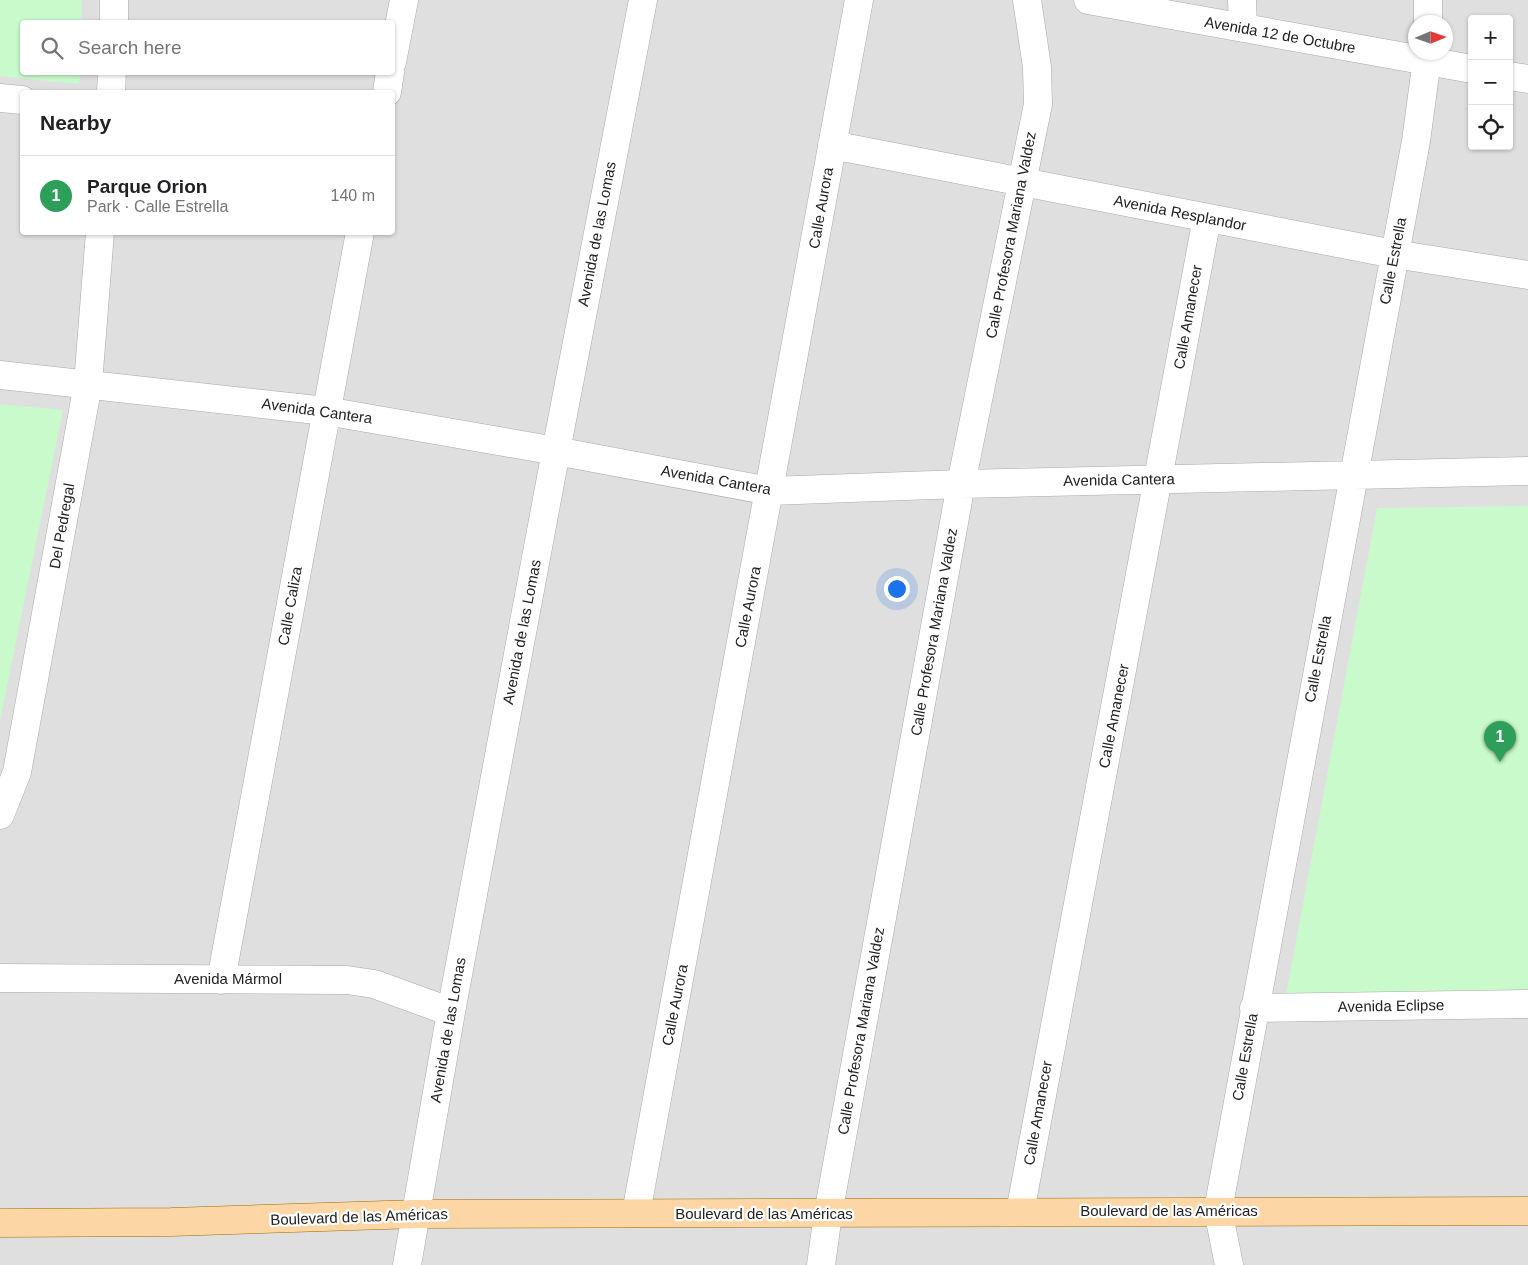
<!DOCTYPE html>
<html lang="en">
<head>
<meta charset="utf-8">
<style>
  body { margin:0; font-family:Helvetica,sans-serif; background:#f6f6f6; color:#202124 }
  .controls { position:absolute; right:15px; top:15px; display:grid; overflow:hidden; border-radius:5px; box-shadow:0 1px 4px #0004 }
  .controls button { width:45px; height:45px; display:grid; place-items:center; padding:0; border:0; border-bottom:1px solid #e0e0e0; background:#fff; color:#202124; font:25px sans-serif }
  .compass { position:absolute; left:1408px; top:15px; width:45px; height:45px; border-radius:50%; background:#fff; box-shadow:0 1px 4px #0004; rotate:88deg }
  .you { position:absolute; left:896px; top:588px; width:18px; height:18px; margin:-12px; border:4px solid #fff; border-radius:50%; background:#1a73e8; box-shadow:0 0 0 8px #1a73e833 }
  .badge { display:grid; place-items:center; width:32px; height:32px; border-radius:50%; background:#ea580c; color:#fff; font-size:16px; font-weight:700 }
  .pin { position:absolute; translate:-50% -41px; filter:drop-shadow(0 1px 2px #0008) }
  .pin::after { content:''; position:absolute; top:26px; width:18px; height:15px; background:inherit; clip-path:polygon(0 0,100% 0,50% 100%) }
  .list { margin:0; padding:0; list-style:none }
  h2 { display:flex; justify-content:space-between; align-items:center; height:65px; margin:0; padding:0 20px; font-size:21px }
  h2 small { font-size:16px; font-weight:400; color:#757577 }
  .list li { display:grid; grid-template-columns:32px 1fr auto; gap:15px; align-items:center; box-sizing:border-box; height:80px; padding:0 20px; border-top:1px solid #e0e0e0 }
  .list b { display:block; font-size:19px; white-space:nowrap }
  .list p { margin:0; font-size:16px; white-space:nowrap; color:#757577 }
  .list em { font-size:16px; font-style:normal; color:#757577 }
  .icon { flex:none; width:28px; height:28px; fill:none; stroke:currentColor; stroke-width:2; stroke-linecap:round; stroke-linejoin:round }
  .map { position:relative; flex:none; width:1528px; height:1265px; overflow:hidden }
  .search { position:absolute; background:#fff; box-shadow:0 1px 4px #0004; left:20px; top:20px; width:375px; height:55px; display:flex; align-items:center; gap:12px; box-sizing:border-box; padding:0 18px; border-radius:5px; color:#757577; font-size:19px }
  .panel { position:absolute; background:#fff; box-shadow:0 1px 4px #0004; left:20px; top:90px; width:375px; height:145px; border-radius:5px }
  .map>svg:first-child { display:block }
  .residential { fill:#e0dfdf; fill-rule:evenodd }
  .park { fill:#c8facc }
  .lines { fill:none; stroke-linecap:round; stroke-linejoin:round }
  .minor-casing { stroke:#a9a9a9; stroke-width:29 }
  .major-casing { stroke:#a06b00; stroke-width:29 }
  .minor { stroke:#fff; stroke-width:28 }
  .major { stroke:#fcd6a4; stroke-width:28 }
  .labels { text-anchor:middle; stroke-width:4.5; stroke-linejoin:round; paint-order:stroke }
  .street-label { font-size:15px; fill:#222; stroke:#fff }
</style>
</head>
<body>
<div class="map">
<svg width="1528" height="1265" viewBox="0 0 1528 1265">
  <rect width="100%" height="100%" fill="#f2efe9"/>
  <path class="residential" d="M0 0H1528V1265H0ZM1472 19H1509V146H1472ZM22 22H392V72H22ZM1416 22H1446V52H1416ZM22 92H392V232H22Z"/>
  <path class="park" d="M0 0H82L81 22H22V72L80 73 79 84 0 76Z
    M0 404 63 410 0 721Z
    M1528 506V998L1285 1000 1377 508Z"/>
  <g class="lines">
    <defs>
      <path id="minor" d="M1088 0 1472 69
        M1242 0 1243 28
        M114 22V0
        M1428 22V0
        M392 62 404 0
        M1509 76 1528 79
        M111 92 112 72
        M387 92 390 72
        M0 98 22 100
        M832 145 1394 254 1528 275
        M0 375 326 411 556 451 770 491 961 484 1528 471
        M0 815 17 772 88 384 100 232
        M0 978 347 980 374 984 451 1012
        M221 980 360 232
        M1254 1008 1528 1004
        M1020 1212 1207 218
        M636 1213 859 0
        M407 1265 451 1012 556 451 643 0
        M821 1265 828 1214 961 484 1038 104 1037 67 1027 0
        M1229 1265 1218 1210 1416 141 1428 52"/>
      <path id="major" d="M0 1223 171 1222 417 1214 1528 1211"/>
    </defs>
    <use href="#minor" class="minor-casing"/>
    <use href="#major" class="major-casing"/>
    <use href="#minor" class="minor"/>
    <use href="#major" class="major"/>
  </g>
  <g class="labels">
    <g class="street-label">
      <text transform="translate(1280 35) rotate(10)" y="5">Avenida 12 de Octubre</text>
      <text transform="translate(821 208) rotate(-80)" y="5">Calle Aurora</text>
      <text transform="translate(1180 213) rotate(11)" y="5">Avenida Resplandor</text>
      <text transform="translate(597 234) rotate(-79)" y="5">Avenida de las Lomas</text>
      <text transform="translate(1011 235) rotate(-79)" y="5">Calle Profesora Mariana Valdez</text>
      <text transform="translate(1393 261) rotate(-79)" y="5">Calle Estrella</text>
      <text transform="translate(1188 317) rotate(-80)" y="5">Calle Amanecer</text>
      <text transform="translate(317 411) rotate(8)" y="5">Avenida Cantera</text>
      <text transform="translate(716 480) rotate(10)" y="5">Avenida Cantera</text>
      <text transform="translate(1119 480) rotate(-1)" y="5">Avenida Cantera</text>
      <text transform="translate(62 526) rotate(-80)" y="5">Del Pedregal</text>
      <text transform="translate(290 606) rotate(-80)" y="5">Calle Caliza</text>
      <text transform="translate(748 607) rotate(-79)" y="5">Calle Aurora</text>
      <text transform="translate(522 632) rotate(-79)" y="5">Avenida de las Lomas</text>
      <text transform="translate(934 632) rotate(-80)" y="5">Calle Profesora Mariana Valdez</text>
      <text transform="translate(1318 659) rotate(-79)" y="5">Calle Estrella</text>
      <text transform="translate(1114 716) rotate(-79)" y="5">Calle Amanecer</text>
      <text x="228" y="984">Avenida Mármol</text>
      <text transform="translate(675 1005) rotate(-79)" y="5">Calle Aurora</text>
      <text transform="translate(1391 1006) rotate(-1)" y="5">Avenida Eclipse</text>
      <text transform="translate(448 1030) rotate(-80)" y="5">Avenida de las Lomas</text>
      <text transform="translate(861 1031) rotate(-80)" y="5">Calle Profesora Mariana Valdez</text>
      <text transform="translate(1245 1057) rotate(-80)" y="5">Calle Estrella</text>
      <text transform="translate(1038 1113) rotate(-80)" y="5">Calle Amanecer</text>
      <text x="1169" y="1216">Boulevard de las Américas</text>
      <text x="764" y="1219">Boulevard de las Américas</text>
      <text transform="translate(359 1217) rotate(-2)" y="5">Boulevard de las Américas</text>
    </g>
  </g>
</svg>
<div class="controls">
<button>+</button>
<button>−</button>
<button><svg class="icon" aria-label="locate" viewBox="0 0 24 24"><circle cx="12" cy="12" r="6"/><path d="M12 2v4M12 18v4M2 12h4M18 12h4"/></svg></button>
</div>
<svg class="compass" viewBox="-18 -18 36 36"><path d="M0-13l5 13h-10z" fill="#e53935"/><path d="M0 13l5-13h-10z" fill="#757577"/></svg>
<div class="you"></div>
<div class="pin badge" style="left:1500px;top:762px;background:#2e9e5b">1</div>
<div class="search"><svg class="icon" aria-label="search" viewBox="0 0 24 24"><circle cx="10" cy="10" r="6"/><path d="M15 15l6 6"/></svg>Search here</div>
<section class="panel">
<h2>Nearby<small></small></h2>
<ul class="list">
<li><span class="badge" style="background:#2e9e5b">1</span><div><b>Parque Orion</b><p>Park · Calle Estrella</p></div><em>140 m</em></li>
</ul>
</section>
</div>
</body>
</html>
